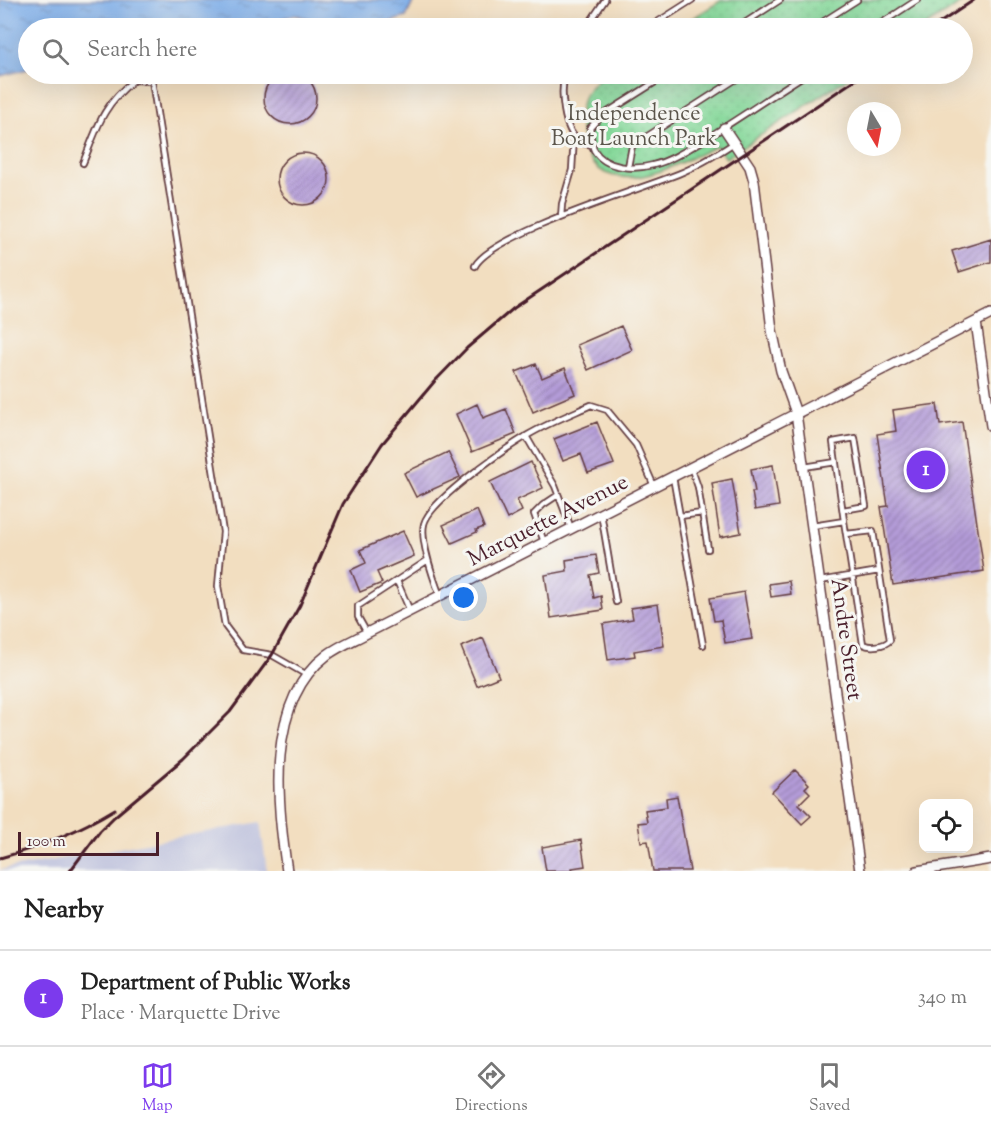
<!DOCTYPE html>
<html lang="en">
<head>
<meta charset="utf-8">
<style>
  body { margin:0; font-family:"Sorts Mill Goudy",serif; background:#f2f2f2; color:#222 }
  .controls { position:absolute; right:18px; bottom:18px; display:grid; overflow:hidden; border-radius:12px; box-shadow:0 6px 24px #0002 }
  .controls button { width:54px; height:54px; display:grid; place-items:center; padding:0; border:0; border-bottom:2px solid #e0e0e0; background:#fff; color:#222; font:30px sans-serif }
  .compass { position:absolute; left:847px; top:102px; width:54px; height:54px; border-radius:50%; background:#fff; box-shadow:0 6px 24px #0002; rotate:170deg }
  .scale { position:absolute; left:18px; bottom:15px; width:141px; box-sizing:border-box; padding-left:6px; border:3px solid #4a1f2b; border-top:0; font-size:16px; line-height:21px; white-space:nowrap; color:#4a1f2b; -webkit-text-stroke:4px #f6f6f2; paint-order:stroke }
  .you { position:absolute; left:464px; top:598px; width:21px; height:21px; margin:-15px; border:4px solid #fff; border-radius:50%; background:#1a73e8; box-shadow:0 0 0 9px #1a73e833 }
  .badge { display:grid; place-items:center; width:39px; height:39px; border-radius:50%; background:#7c3aed; color:#fff; font-size:20px; font-weight:700 }
  .pin { position:absolute; translate:-50% -50%; border:3px solid #fff; box-shadow:0 2px 6px #0006 }
  .list { margin:0; padding:0; list-style:none }
  h2 { display:flex; justify-content:space-between; align-items:center; height:78px; margin:0; padding:0 24px; font-size:26px }
  h2 small { font-size:20px; font-weight:400; color:#767676 }
  .list li { display:grid; grid-template-columns:39px 1fr auto; gap:18px; align-items:center; box-sizing:border-box; height:96px; padding:0 24px; border-top:2px solid #e0e0e0 }
  .list b { display:block; font-size:22px; white-space:nowrap }
  .list p { margin:0; font-size:20px; white-space:nowrap; color:#767676 }
  .list em { font-size:20px; font-style:normal; color:#767676 }
  .icon { flex:none; width:33px; height:33px; fill:none; stroke:currentColor; stroke-width:2; stroke-linecap:round; stroke-linejoin:round }
  .map { position:relative; flex:none; width:991px; height:871px; overflow:hidden }
  .search { position:absolute; background:#fff; box-shadow:0 6px 24px #0002; left:18px; right:18px; top:18px; height:66px; display:flex; align-items:center; gap:15px; box-sizing:border-box; padding:0 21px; border-radius:33px; color:#767676; font-size:22px }
  .sheet { height:174px; background:#fff }
  nav { display:flex; justify-content:space-around; align-items:center; box-sizing:border-box; height:84px; border-top:2px solid #e0e0e0; background:#fff; font-size:16px; color:#767676 }
  nav a { display:grid; justify-items:center; gap:3px }
  nav .on { color:#7c3aed }
  .map>svg:first-child { display:block }
  .industrial { fill:#bfc2dd }
  .park { fill:url(#park-dots); stroke:#687c62; stroke-width:1.5 }
  .water { fill:url(#water-ripples); stroke:#64668a; stroke-width:1.5 }
  .building { fill:url(#building-hatch) }
  .lines { fill:none; stroke-linecap:round; stroke-linejoin:round }
  .lane-casing { stroke:#633c41; stroke-width:8 }
  .street-casing { stroke:#633c41; stroke-width:12 }
  .lane { stroke:#fff; stroke-width:4.5 }
  .street { stroke:#fff; stroke-width:9 }
  .rail { stroke:#4a1f2b; stroke-width:3 }
  .labels { text-anchor:middle; stroke-width:6; stroke-linejoin:round; paint-order:stroke }
  .park-label { font-size:22px; fill:#5c564c; stroke:#f6f6f2 }
  .street-label { font-size:22px; fill:#4a1f2b; stroke:#f6f6f2 }
</style>
</head>
<body>
<div class="map">
<svg width="991" height="871" viewBox="0 0 991 871">
  <defs>
    <pattern id="park-dots" width="8" height="8" patternUnits="userSpaceOnUse" patternTransform="scale(1.5)"><rect width="8" height="8" fill="#85d89a"/><path d="M2 2h.1M6 6h.1" fill="none" stroke="#74b985" stroke-width="1.8" stroke-linecap="round"/></pattern>
    <pattern id="water-ripples" width="26" height="14" patternUnits="userSpaceOnUse" patternTransform="scale(1.5)"><rect width="26" height="14" fill="#7eade8"/><path d="M2 4q2-2 4 0t4 0M15 11q2-2 4 0t4 0" fill="none" stroke="#698cbc"/></pattern>
    <pattern id="building-hatch" width="6" height="6" patternUnits="userSpaceOnUse" patternTransform="scale(1.5)"><rect width="6" height="6" fill="#b39bd8"/><path d="M-1 1l2-2M0 6l6-6M5 7l2-2" fill="none" stroke="#947eaf"/></pattern>
  </defs>
  <rect width="100%" height="100%" fill="#f6f6f2"/>
  <filter id="ink" filterUnits="userSpaceOnUse"><feTurbulence type="fractalNoise" baseFrequency=".0167" numOctaves="2"/><feDisplacementMap in="SourceGraphic" scale="12" xChannelSelector="R" yChannelSelector="G"/><feConvolveMatrix kernelMatrix="1 2 1 2 8 2 1 2 1" color-interpolation-filters="sRGB"/></filter>
  <filter id="wash" filterUnits="userSpaceOnUse"><feTurbulence type="fractalNoise" baseFrequency=".008" numOctaves="4" result="noise"/><feDisplacementMap in="SourceGraphic" scale="24" xChannelSelector="R" yChannelSelector="G"/><feGaussianBlur stdDeviation="1.35" result="paint"/><feColorMatrix in="noise" values="0 0 0 0 0 0 0 0 0 0 0 0 0 0 0 0 0 1.4 0 .05"/><feComposite in="paint" operator="in"/></filter>
  <g filter="url(#wash)">
    <rect width="100%" height="100%" fill="#f2dec0"/>
    <path class="industrial" d="M260 822 267 871H0V870Z"/>
    <path class="park" d="M722 0H966L922 28H677Z
      M607 74H854L726 158 717 146C689 158 651 181 621 177 610 176 600 172 593 163 583 152 578 119 581 105 584 92 596 80 607 74Z"/>
    <path class="water" d="M0 0H414L406 17 368 28H348L295 15 245 28H200L185 21V28H28V69L0 76Z"/>
    <g id="blocks">
      <path class="building" d="M264 98a26 26 0 1 1 52 0a26 26 0 1 1-52 0Z
        M277 179a26 26 0 1 1 52 0a26 26 0 1 1-52 0Z
        M991 239V262L959 272 952 251Z
        M621 326 632 350 588 370 577 345Z
        M536 364 542 378 565 368 575 394 533 412 516 372Z
        M477 404 483 418 506 409 516 434 472 452 456 414Z
        M937 404 940 425 962 422 984 571 893 585 881 507 888 506 877 434 896 431 893 410Z
        M597 422 614 464 588 473 581 454 563 461 554 439Z
        M448 452 460 477 416 497 404 473Z
        M531 462 543 488 517 500 522 511 507 519 490 482Z
        M773 465 779 506 755 510 752 492H755L751 469Z
        M732 479 741 533 720 537 712 483Z
        M477 510 484 527 476 530 477 532 452 543 443 525Z
        M403 531 414 556 377 572 382 583 360 592 351 570 366 563 360 550Z
        M596 555 599 573 590 575 594 598 601 596 603 610 551 618 545 575 567 571 566 560Z
        M789 581 791 594 771 597 769 584Z
        M744 592 752 639 725 643 721 620 714 621 710 598Z
        M658 604 664 646 634 651 635 656 608 660 603 624 633 619 631 608Z
        M483 638 499 677 477 686 461 647Z
        M795 770 809 784 805 788 810 793 799 804 811 816 802 824 772 792Z
        M677 796 690 871H653L648 841 641 842 638 823 647 822 645 810 667 807 666 798Z
        M581 840 585 866 572 868 573 871H546L542 847Z"/>
    </g>
  </g>
  <g filter="url(#ink)">
    <use href="#blocks" fill-opacity="0" stroke="#633c41" stroke-width="1.5"/>
    <g class="lines">
      <defs>
        <path id="lane" d="M586 28 605 0
          M648 28 692 0
          M737 28 780 0
          M813 28 857 0
          M874 28 917 0
          M565 74C560 91 563 130 579 141 582 144 589 144 593 145
          M668 74 600 117 590 128C591 135 591 144 594 150 605 169 634 170 653 165 670 161 687 150 702 141 737 120 771 96 806 74
          M563 80 573 74
          M83 163C98 126 102 106 134 80L152 81 223 532 218 586 225 626 243 650 272 655 307 675
          M628 167 632 146 744 74
          M561 217 562 204 572 170 574 136
          M475 266C492 234 639 190 678 174 698 166 716 155 734 143
          M526 436 555 486 571 528
          M691 467 698 487 708 549
          M804 467 836 462
          M673 477 703 645
          M843 510 866 506 855 438 833 442 844 521
          M601 513 616 602
          M680 516 702 513
          M812 526 844 521 846 534 863 644C870 648 885 646 890 640L873 531 846 534
          M544 542 534 514 543 505 558 495
          M397 581 410 611
          M820 581 879 571
          M440 596C434 580 420 540 424 524 430 500 505 449 528 435 548 423 571 414 591 405L607 410 636 445 654 486
          M367 633 358 617V606L428 560"/>
        <path id="street" d="M724 128 750 167 754 181 772 330 781 371 796 413 860 871
          M976 322 991 426
          M287 871C277 804 265 702 327 655 339 646 354 640 367 633L991 314
          M917 871 991 859"/>
      </defs>
      <use href="#lane" class="lane-casing"/>
      <use href="#street" class="street-casing"/>
      <use href="#lane" class="lane"/>
      <use href="#street" class="street"/>
      <path class="rail" d="M932 28 974 0
        M0 858C40 847 79 831 115 809
        M70 871 100 831 114 817 183 759 230 712 272 655 300 605 343 504 382 444 434 382 467 348 514 308 864 74"/>
    </g>
  </g>
  <g class="labels">
    <g class="park-label">
      <text x="634" y="120">Independence<tspan x="634" dy="25">Boat Launch Park</tspan></text>
    </g>
    <g class="street-label">
      <text transform="translate(547 519) rotate(-27)" y="8">Marquette Avenue</text>
      <text transform="translate(848 639) rotate(82)" y="8">Andre Street</text>
    </g>
  </g>
</svg>
<div class="controls">
<button><svg class="icon" aria-label="locate" viewBox="0 0 24 24"><circle cx="12" cy="12" r="6"/><path d="M12 2v4M12 18v4M2 12h4M18 12h4"/></svg></button>
</div>
<svg class="compass" viewBox="-18 -18 36 36"><path d="M0-13l5 13h-10z" fill="#e53935"/><path d="M0 13l5-13h-10z" fill="#767676"/></svg>
<div class="scale">100 m</div>
<div class="you"></div>
<div class="pin badge" style="left:926px;top:470px">1</div>
<div class="search"><svg class="icon" aria-label="search" viewBox="0 0 24 24"><circle cx="10" cy="10" r="6"/><path d="M15 15l6 6"/></svg>Search here</div>
</div>
<section class="sheet">
<h2>Nearby<small></small></h2>
<ul class="list">
<li><span class="badge">1</span><div><b>Department of Public Works</b><p>Place · Marquette Drive</p></div><em>340 m</em></li>
</ul>
</section>
<nav>
<a class="on"><svg class="icon" aria-label="map" viewBox="0 0 24 24"><path d="M3 6l6-2 6 2 6-2v14l-6 2-6-2-6 2zM9 4v14M15 6v14"/></svg>Map</a>
<a><svg class="icon" aria-label="directions" viewBox="0 0 24 24"><path d="M12 3l9 9-9 9-9-9zM9 14v-3h6M13 9l2 2-2 2"/></svg>Directions</a>
<a><svg class="icon" aria-label="saved" viewBox="0 0 24 24"><path d="M7 4h10v16l-5-4-5 4z"/></svg>Saved</a>
</nav>
</body>
</html>
